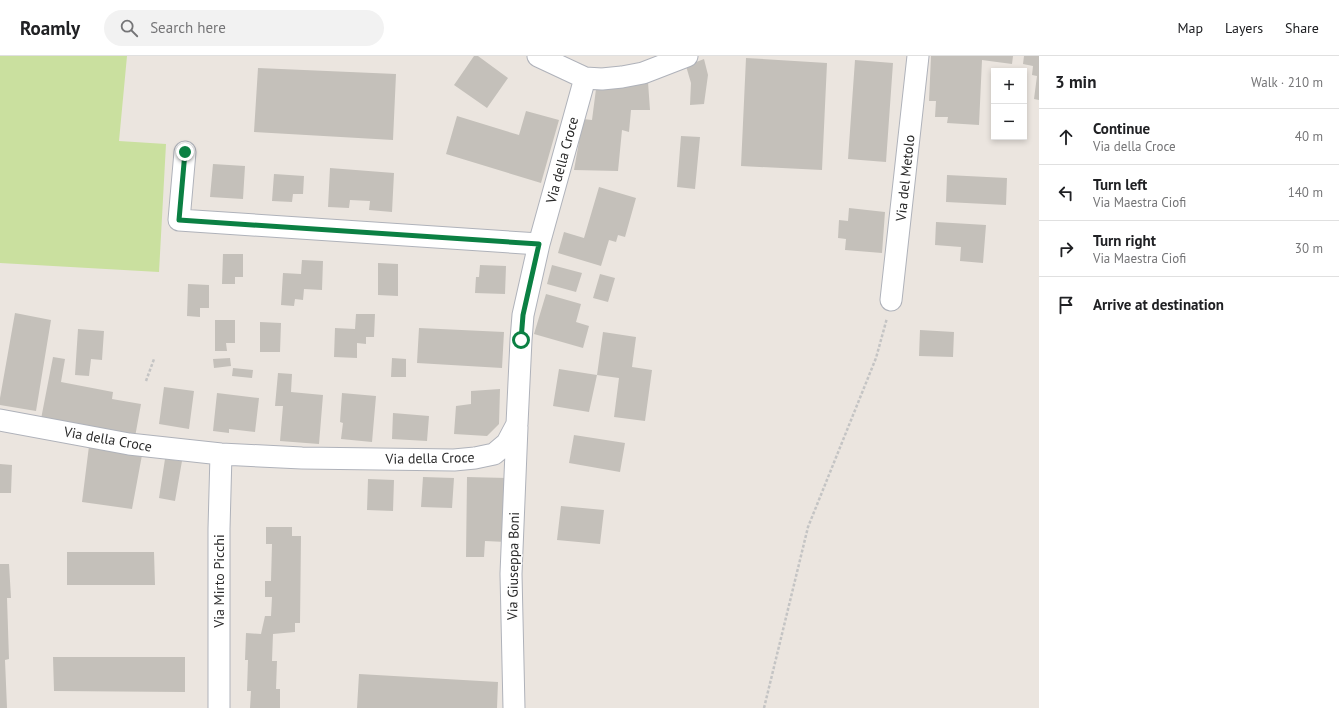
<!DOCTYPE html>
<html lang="en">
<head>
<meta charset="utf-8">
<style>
  body { margin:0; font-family:"PT Sans",sans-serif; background:#f2f2f2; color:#202124 }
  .controls { position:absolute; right:12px; top:12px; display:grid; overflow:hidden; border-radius:0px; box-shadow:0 2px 6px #0003 }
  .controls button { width:36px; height:36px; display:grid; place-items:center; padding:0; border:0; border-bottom:1px solid #e0e0e0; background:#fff; color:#202124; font:20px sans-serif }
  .stop { position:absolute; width:12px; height:12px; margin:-9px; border:3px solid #0b8043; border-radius:50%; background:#fff }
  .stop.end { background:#0b8043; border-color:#fff; box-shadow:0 1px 4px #0008 }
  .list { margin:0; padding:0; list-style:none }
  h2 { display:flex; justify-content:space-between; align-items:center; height:52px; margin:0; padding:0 16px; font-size:17px }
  h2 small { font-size:13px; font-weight:400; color:#757577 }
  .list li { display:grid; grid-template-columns:26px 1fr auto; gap:12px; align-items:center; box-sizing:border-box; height:56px; padding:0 16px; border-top:1px solid #e0e0e0 }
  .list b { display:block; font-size:15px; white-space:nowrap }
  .list p { margin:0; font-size:13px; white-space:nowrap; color:#757577 }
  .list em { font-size:13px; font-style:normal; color:#757577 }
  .icon { flex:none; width:22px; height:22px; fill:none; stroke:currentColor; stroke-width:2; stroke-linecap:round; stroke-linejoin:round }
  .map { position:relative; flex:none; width:1039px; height:652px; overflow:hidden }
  header { display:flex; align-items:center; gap:24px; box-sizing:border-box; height:56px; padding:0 20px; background:#fff; border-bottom:1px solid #e0e0e0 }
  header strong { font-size:19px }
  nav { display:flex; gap:22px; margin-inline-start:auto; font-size:14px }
  .search { width:280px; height:36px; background:#f2f2f2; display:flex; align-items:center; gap:10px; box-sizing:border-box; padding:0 14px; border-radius:22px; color:#757577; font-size:15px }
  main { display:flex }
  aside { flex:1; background:#fff }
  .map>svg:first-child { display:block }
  .pitch { fill:#cae09f }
  .building { fill:#c4c0ba }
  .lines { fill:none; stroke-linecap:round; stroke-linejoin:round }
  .street-casing { stroke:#afb2ba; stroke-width:23 }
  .path { stroke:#c4c4c4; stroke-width:2.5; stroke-dasharray:3 2; stroke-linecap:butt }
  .street { stroke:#fff; stroke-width:21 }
  .route { stroke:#0b8043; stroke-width:5 }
  .labels { text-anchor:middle; stroke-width:3; stroke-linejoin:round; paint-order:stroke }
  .street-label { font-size:14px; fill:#2b2b2b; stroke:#fff }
</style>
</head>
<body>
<header>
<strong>Roamly</strong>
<div class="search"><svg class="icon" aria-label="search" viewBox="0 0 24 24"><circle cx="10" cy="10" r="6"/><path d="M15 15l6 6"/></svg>Search here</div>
<nav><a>Map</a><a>Layers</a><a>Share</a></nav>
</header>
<main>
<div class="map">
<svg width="1039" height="652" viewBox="0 0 1039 652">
  <rect width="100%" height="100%" fill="#ebe5df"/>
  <path class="pitch" d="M0 0H127L119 85 166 88 159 216 0 207Z"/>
  <path class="building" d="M474 0H478L508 22 487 52 454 29Z
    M931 0H1013L1012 8 982 4 979 69 947 67 948 61H935L936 45H929Z
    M1024 0H1039V44L1034 43 1037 20 1032 19 1033 10 1023 8Z
    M746 2 827 7 822 114 741 110Z
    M704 3 708 19 704 48 690 49 691 27 686 10Z
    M855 4 893 7 886 106 848 103Z
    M258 12 396 18 393 84 254 76Z
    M648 26 650 54H631L629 76 622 74 618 115 574 114 583 63 592 64 596 33Z
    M526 55 559 64 541 127 446 98 457 60 519 79Z
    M681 80 700 81 695 133 677 131Z
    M213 108 245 110 243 143 210 141Z
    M330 112 394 117 392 156 369 154 370 145 350 144 349 152 328 151Z
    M274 118 304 120 303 138H293L292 146 272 145Z
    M947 119 1007 122 1006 149 946 146Z
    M599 131 636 142 625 181 618 179 616 186 609 184 601 210 558 197 564 176 584 182Z
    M849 152 885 156 882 197 845 194 846 183 838 182 839 164 848 165Z
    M936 166 986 169 983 207 960 205 961 191 935 189Z
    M223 198H243V221H235V228H222Z
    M302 204 323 205 322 234 304 233 303 244 295 243 294 250 281 249 283 217 301 218Z
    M378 207 398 208V240L378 239Z
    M480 209 506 210 505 238 475 237 476 221H479Z
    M552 209 582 217 576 236 547 228Z
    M600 218 615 222 608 246 593 242Z
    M188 228 209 229V252H200V261L187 260Z
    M546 238 581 248 576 266 589 270 583 292 534 278Z
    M15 257 51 264 36 355 0 349V342Z
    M356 258H375L374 281H366V288L357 287V302L334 301 335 272 355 273Z
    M215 264H235V287H226L227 295H215Z
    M260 266 281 267 280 296H260Z
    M419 272 504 276 502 312 417 307Z
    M78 273 104 275 102 304 91 303 89 320 75 319Z
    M920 274 954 276 953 301 919 300Z
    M603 276 636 281 632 311 652 314 645 365 614 361 619 322 597 319Z
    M53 301 65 303 61 326 113 336 112 343 141 348 135 381 41 363Z
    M230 302 231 310 214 312 213 303Z
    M392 302 406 303V321H391Z
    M233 312 253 314 252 322 232 320Z
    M559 313 597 319 589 356 553 350Z
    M278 317 292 318 291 336 323 339 319 388 280 385 283 350H275Z
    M164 331 194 335 189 373 159 368Z
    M500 333 499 368 487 380 454 378 456 350 471 348V335Z
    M217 337 259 342 255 376 229 373V377L213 375Z
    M342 337 376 340 372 386 341 383 343 367 340 366Z
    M393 357 429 360 427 385 392 383Z
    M574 379 625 387 620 416 569 407Z
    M89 390 142 399 132 453 82 446Z
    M165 403 182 405 175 445 159 442Z
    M0 408 12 409 11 437H0Z
    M423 421 454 422 452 452 421 451Z
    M467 421 507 422 506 486 485 485 484 501H466Z
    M368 423 394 424 393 455 367 454Z
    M561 450 604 454 600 488 557 484Z
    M266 471H292V480H301L300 567H295V576L273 578 272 605H277L276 633H280V652H250L251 635H247L248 604H245L246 577 261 578 265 560H271L272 541H265V525H271L272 488H266Z
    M67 496H154L155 529H67Z
    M0 508H9L11 542H7L9 603 5 604 7 652H0Z
    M53 601H185V636L54 635Z
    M359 618 498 626 497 652H357Z"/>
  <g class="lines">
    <defs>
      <path id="street" d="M538 0 585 22 602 23 622 21 643 17 687 0
        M185 96 179 164 539 188
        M891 244 918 0
        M0 364 129 388 221 398 302 402 454 404 475 402 494 398 507 387 517 368 521 284 523 259 539 188 585 22
        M219 652V473L221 398
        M514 652 511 518 517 371"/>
    </defs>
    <use href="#street" class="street-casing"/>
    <path class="path" d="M146 325 154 303
      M764 652 808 471 876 302 887 262"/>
    <use href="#street" class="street"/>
  </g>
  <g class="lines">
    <path class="route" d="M185 96 179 164 539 188 523 259 521 284"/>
  </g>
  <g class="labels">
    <g class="street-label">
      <text transform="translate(562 104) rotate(-75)" y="5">Via della Croce</text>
      <text transform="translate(905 122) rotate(-84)" y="5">Via del Metolo</text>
      <text transform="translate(108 383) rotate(10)" y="5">Via della Croce</text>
      <text transform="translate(430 402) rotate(-1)" y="5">Via della Croce</text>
      <text transform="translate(513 510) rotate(-89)" y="5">Via Giuseppa Boni</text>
      <text transform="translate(219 525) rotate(-90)" y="5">Via Mirto Picchi</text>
    </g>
  </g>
</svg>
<div class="controls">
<button>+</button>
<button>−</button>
</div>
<div class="stop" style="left:521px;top:284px"></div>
<div class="stop end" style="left:185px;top:96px"></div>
</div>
<aside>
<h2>3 min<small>Walk · 210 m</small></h2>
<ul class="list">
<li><svg class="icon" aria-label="ahead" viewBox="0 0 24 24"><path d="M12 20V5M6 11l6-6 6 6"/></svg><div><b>Continue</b><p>Via della Croce</p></div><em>40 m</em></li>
<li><svg class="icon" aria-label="left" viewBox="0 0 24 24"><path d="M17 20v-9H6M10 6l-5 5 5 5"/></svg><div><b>Turn left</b><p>Via Maestra Ciofi</p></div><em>140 m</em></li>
<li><svg class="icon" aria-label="right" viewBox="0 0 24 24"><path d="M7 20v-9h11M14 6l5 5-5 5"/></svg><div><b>Turn right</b><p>Via Maestra Ciofi</p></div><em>30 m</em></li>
<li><svg class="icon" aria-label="arrive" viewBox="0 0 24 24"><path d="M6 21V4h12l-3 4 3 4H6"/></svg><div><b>Arrive at destination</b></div></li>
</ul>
</aside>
</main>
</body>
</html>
